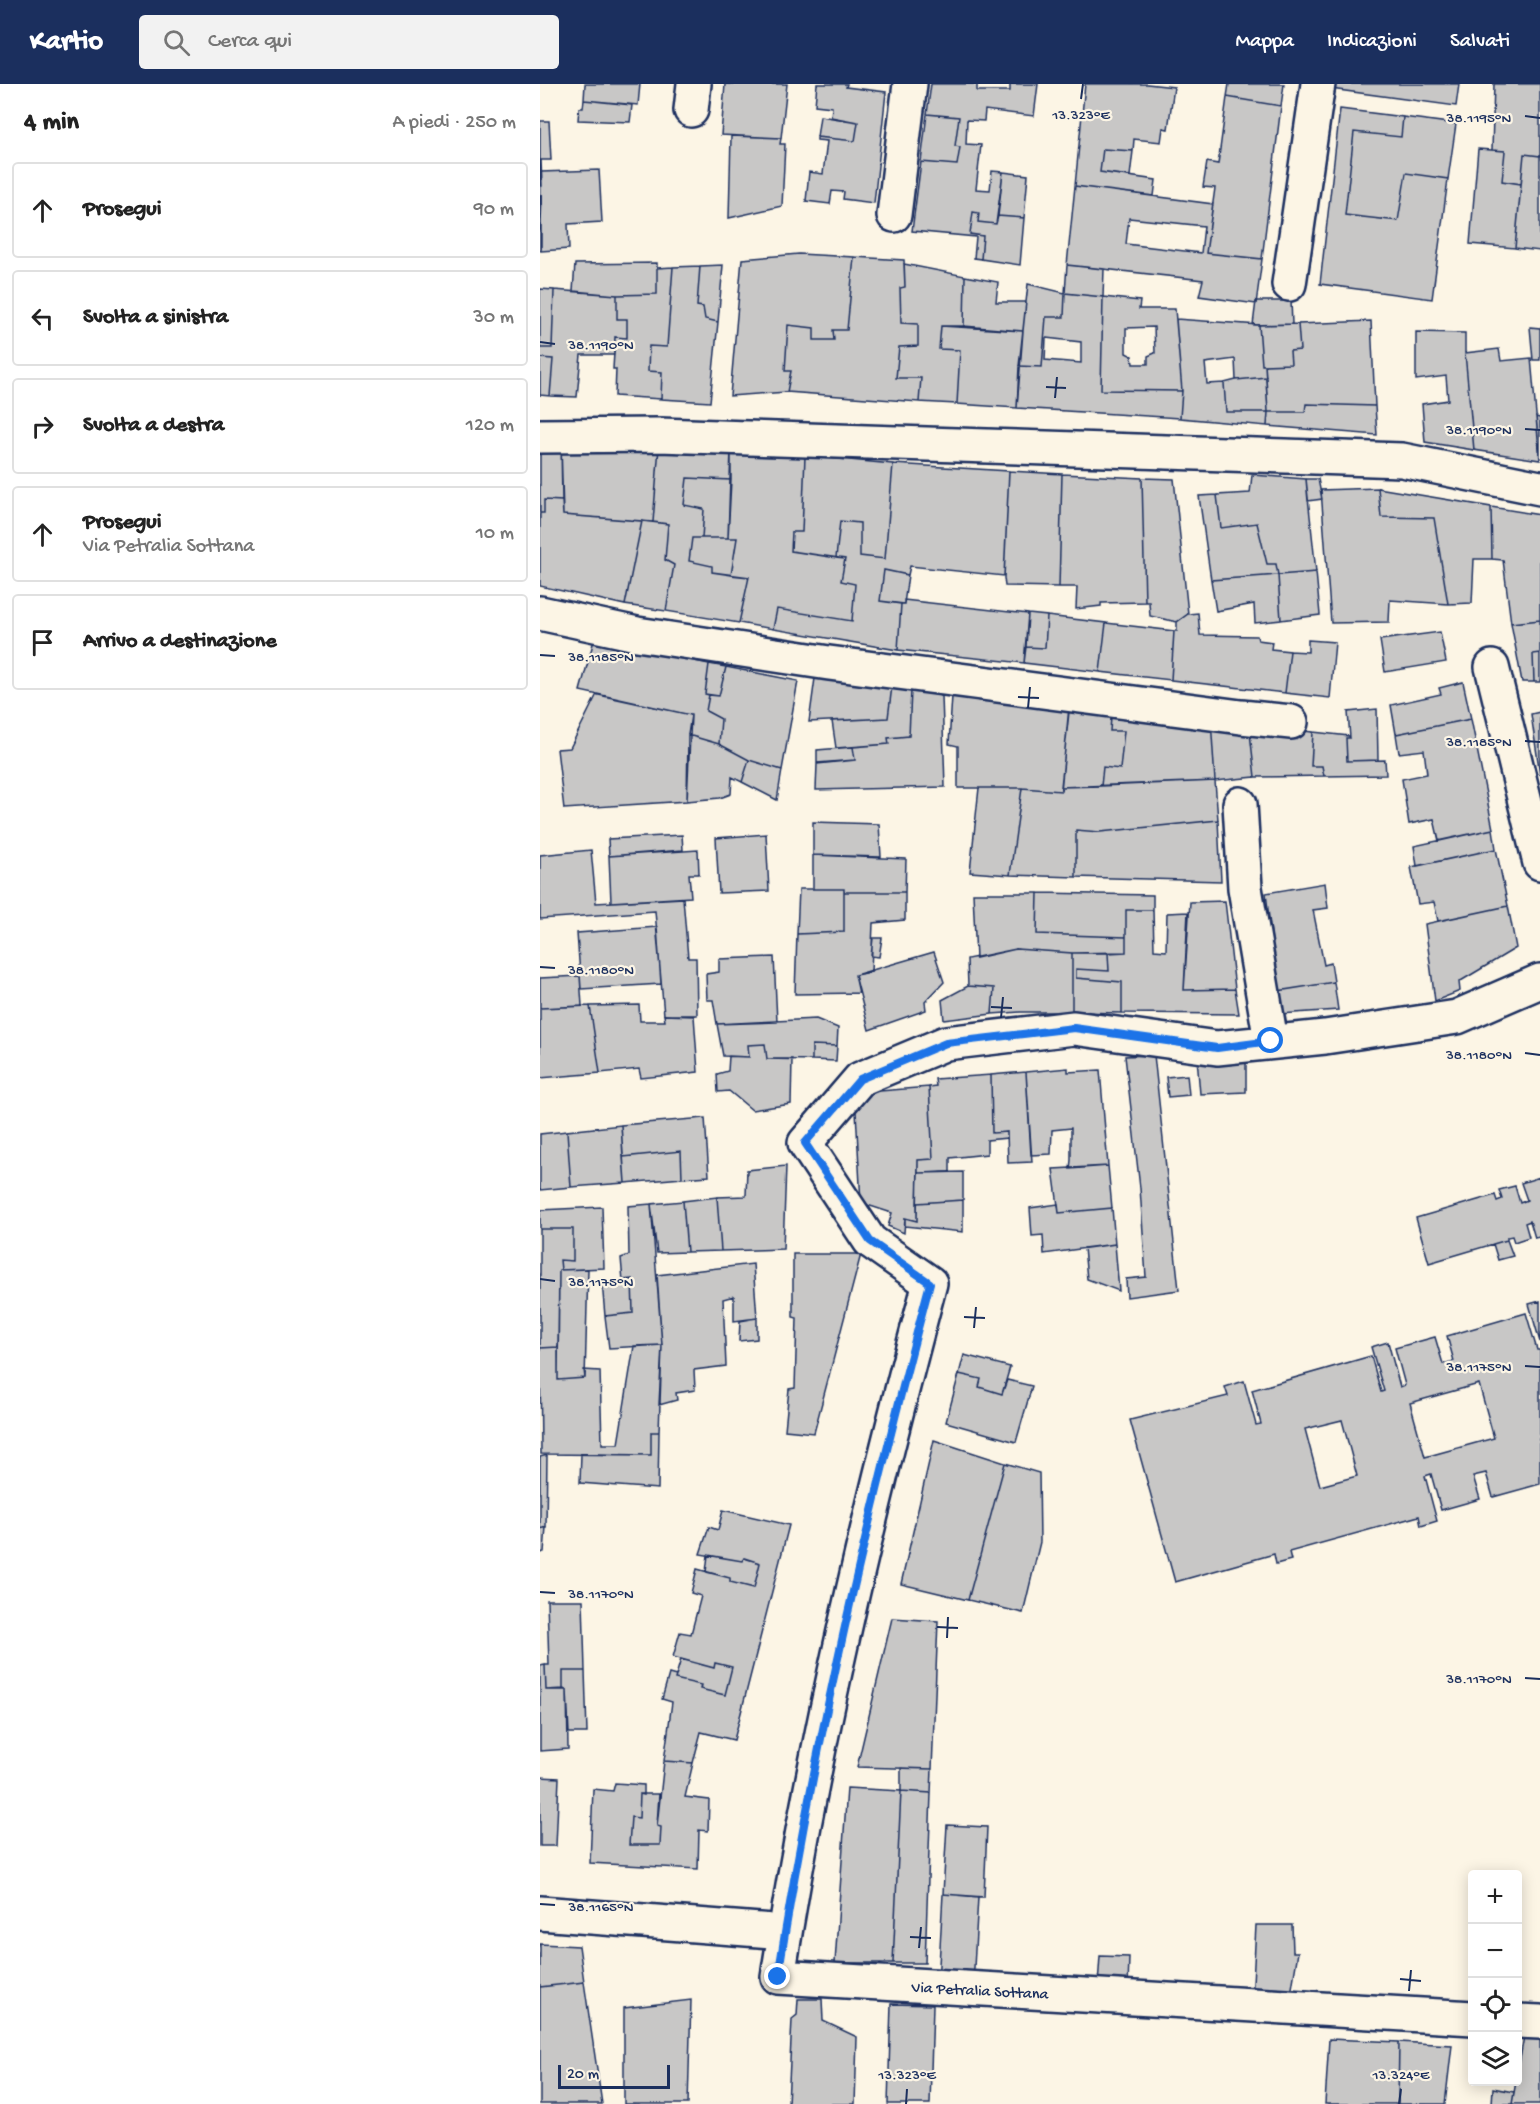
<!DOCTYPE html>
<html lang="it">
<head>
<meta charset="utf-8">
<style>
  body { margin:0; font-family:"Gochi Hand",sans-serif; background:#f2f2f2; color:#222 }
  .controls { position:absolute; right:18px; bottom:18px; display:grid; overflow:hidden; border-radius:6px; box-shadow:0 3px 15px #0003 }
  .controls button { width:54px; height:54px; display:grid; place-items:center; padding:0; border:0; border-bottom:2px solid #e0e0e0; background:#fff; color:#222; font:30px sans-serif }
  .scale { position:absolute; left:18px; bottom:15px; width:112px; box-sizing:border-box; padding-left:6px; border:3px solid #1b2f5e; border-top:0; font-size:16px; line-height:21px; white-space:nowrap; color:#1b2f5e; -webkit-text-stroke:4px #fcf5e5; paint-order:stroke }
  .stop { position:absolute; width:18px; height:18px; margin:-14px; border:4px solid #1a73e8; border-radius:50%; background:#fff }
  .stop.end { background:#1a73e8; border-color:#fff; box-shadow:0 2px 6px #0008 }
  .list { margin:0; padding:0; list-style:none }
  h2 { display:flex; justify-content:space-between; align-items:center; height:78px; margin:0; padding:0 24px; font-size:26px }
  h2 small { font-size:20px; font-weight:400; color:#767676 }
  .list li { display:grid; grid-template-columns:39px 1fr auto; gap:18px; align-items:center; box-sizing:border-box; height:96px; margin:0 12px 12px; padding:0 12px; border:2px solid #e0e0e0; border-radius:6px }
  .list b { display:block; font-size:22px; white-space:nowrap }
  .list p { margin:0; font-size:20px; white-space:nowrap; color:#767676 }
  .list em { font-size:20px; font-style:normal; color:#767676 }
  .icon { flex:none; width:33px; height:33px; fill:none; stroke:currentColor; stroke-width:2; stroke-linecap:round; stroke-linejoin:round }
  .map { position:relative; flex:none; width:1000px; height:2020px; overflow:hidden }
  header { display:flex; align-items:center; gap:36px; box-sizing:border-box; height:84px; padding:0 30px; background:#1b2f5e; color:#fff }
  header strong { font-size:28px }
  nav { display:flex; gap:33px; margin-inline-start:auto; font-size:21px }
  .search { width:420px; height:54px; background:#f2f2f2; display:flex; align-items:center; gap:15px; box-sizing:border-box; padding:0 21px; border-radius:6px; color:#767676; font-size:22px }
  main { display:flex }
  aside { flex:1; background:#fff }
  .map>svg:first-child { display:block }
  .building { fill:#c8c7c6; stroke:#1b2f5e; stroke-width:1.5; fill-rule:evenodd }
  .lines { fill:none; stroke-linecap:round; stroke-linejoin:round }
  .street-casing { stroke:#1b2f5e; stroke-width:38 }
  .street { stroke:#fcf5e5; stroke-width:33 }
  .route { stroke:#1a73e8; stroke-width:8 }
  .ticks { fill:none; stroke:#1b2f5e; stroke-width:2 }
  .labels { text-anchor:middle; stroke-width:4.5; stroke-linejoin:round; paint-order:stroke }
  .street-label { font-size:16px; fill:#1b2f5e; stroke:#fcf5e5 }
  .ticks-label { font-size:15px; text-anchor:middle; fill:#1b2f5e; stroke:#fcf5e5; stroke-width:4.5; stroke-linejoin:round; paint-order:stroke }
</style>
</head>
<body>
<header>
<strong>Kartio</strong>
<div class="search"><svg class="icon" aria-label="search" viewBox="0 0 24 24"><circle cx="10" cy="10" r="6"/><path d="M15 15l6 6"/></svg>Cerca qui</div>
<nav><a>Mappa</a><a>Indicazioni</a><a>Salvati</a></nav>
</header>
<main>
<aside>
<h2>4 min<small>A piedi · 250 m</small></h2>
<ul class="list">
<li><svg class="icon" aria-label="ahead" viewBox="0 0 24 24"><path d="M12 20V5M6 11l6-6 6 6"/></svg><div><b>Prosegui</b></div><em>90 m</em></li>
<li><svg class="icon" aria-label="left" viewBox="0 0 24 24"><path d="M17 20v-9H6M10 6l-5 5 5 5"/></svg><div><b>Svolta a sinistra</b></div><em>30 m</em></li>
<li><svg class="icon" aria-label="right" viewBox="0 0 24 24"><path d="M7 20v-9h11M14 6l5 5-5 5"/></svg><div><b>Svolta a destra</b></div><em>120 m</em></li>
<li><svg class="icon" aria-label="ahead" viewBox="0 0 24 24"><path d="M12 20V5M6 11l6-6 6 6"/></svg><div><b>Prosegui</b><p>Via Petralia Sottana</p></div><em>10 m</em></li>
<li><svg class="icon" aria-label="arrive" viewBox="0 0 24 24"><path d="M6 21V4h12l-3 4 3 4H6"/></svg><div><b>Arrivo a destinazione</b></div></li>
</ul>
</aside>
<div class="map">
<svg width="1000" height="2020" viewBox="0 0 1000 2020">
  <rect width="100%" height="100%" fill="#fcf5e5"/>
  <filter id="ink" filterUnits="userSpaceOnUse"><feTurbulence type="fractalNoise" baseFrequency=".0167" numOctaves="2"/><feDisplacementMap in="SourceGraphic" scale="12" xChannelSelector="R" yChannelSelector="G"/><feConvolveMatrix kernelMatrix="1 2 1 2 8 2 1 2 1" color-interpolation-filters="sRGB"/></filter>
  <g filter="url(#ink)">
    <path class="building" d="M45 0H100L98 21 44 16Z
      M185 0H247L241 54 181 51Z
      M277 0H307L306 3 346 8 334 119 303 115 304 108 292 107 290 120 266 117 269 88 283 90 287 57 277 56V53L315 57 318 38 291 33 292 23 275 21Z
      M391 0H437V7H470V0H498L494 32 445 26 444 37 427 36 426 60 441 61 436 105 450 106 452 87 463 88 456 140 438 138 439 129 433 128 430 150 443 152 441 175 434 174 436 153 372 147 381 78 417 81 420 63 415 62 419 33 387 30Z
      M545 0H607L634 3 628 45 623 44 621 58 594 55 593 67 563 65 560 88 616 96 614 112 535 102Z
      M689 0H744L741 22 687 13Z
      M791 0H919L916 22 791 5Z
      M954 0H1000V72L984 70 981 100 962 97 965 67 952 66Z
      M687 13 741 22 722 175 666 169 675 104 663 103 667 78 678 80Z
      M44 16 92 21 90 38 38 36 39 24H43Z
      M800 25 863 33 861 53 814 48 805 131 858 137 866 89 908 95 892 215 780 200Z
      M387 30 419 33 415 62 420 63 417 81 381 78Z
      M280 32 318 38 315 57 277 53Z
      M863 33 916 40 908 95 866 89 858 137 805 131 814 48 861 53Z
      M0 37H9L11 76H1L2 102H0Z
      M191 52 241 54 240 60H245L242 122 189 134Z
      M563 65 593 67 590 92 560 88Z
      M938 65 965 67 962 97 981 100 975 164 930 160Z
      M984 70 1000 72V167L975 164Z
      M59 86 62 138 28 140 29 165 1 167V88Z
      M463 88 488 91 484 134 458 132Z
      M535 102 673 120 666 169 722 175 716 220 659 212 663 196 527 181ZM589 134 664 142 661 169 586 160Z
      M0 111H2L0 167Z
      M433 128 439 129 438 138 456 140 458 132 484 134 480 181 441 175 443 152 430 150Z
      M259 170 314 173 307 246H293L294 256H274V244L248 241 245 287H251L247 308 190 312 202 175Z
      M314 173 364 176 365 203 360 204 361 239 378 240V262L359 263 356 294H381L379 318 247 308 251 287H245L248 241 274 244V256H294L293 246H307Z
      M117 179V210L77 211 33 207 35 180Z
      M364 180 425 192 424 242H401L399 265 420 266 417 320 379 318 381 294H356L359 263 378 262V240L361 239 360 204 365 203Z
      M183 181 178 238 165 235 163 223 157 222 160 182Z
      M527 181 564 185 563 213 525 209Z
      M160 182 157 222 163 223 165 235 178 238 170 318 121 315 122 288 108 287 109 262 127 263 133 183Z
      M133 183 127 263 109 262 108 287 122 288 121 315 75 312 76 285H73L75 253 87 254V235H77V211L117 210V184Z
      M425 192 458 198 456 218H486L483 247 424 242Z
      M488 200 525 209 524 233H506L502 283 479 282Z
      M0 205 14 206 12 264H0Z
      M14 206 77 211V235H87V254L75 253 74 271H41L37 313 10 312 13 275 0 274V264H12Z
      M525 209 563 213 561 306 642 307 640 334 477 324 479 282 502 283 506 233H524ZM506 254 541 258V279L505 276Z
      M563 213 600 217 599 225H635L642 307 561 306ZM614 243 615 269 608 272V280H593L592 272 586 269V244Z
      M716 217H751L752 240 713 241Z
      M636 235 719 241 722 281H725L726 293 696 296 695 275 665 279 667 300 684 299 686 328H728L727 342 640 334 642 307Z
      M831 237 835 322 766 320 765 328H728L725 281 751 280 750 267 760 266 758 240Z
      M758 240 760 266 750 267 751 280 722 281 719 241Z
      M401 242 483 247 477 324 417 320 420 266 399 265Z
      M990 243 1000 244V276H993Z
      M876 248 925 249V269L934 366 885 358 882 320 908 316 906 292 876 296Z
      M959 265 961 277 991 274 1000 376 934 366 925 269Z
      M0 274 13 275 10 312 0 311Z
      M726 293 728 328H686L684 299 696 296Z
      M766 320 835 322 837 351 727 342 728 328H765Z
      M996 333 1000 334V376Z
      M0 358 21 359 22 417 4 416V429H0Z
      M21 359 119 363 113 438 23 431Z
      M119 363 191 365V396L147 394 144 421 164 425 162 454H152L149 477 172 482V488L209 493 199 539 126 527 134 481 125 476 128 440 113 438Z
      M191 365 265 372 262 448H252L251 467 305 475 301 497 315 500 312 537 237 525 233 545 199 539 209 493 191 491 197 454H188Z
      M265 372 353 380 345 475 320 472V439L300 437 296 474 251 467 252 448H262Z
      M353 380 469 387 464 492 370 482 368 491 344 486 340 517 361 520 358 566 233 545 237 525 312 537 315 500 301 497 305 475 296 474 300 437 320 439V472L345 475Z
      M469 387 522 390 519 503 465 502 464 494Z
      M522 390 602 394 605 518 561 519V522L536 525 537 503H519Z
      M712 391 766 395 776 488 738 491 736 480H727L717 439 681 444 677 411 710 409Z
      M147 394 191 396 188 454H162L164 425 144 421Z
      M602 394 634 395 648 530 637 538 610 532 609 518H605Z
      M766 395H778L782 415 768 417Z
      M838 404 841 433 894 434 908 520 850 516 849 538 791 539 781 406Z
      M838 404 951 423 952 475H934L932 519 908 520 894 434 841 433Z
      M677 411 681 444 717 439 727 480H736L738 491 671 496 659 412Z
      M4 416 22 417 23 431 102 437 85 521 0 502V429H4Z
      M951 423 1000 431V536L971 539 963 476 952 475Z
      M102 437 128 440 125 476 134 481 126 527 85 521Z
      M152 454H197L191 491 172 488V482L149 477Z
      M344 486 368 491 364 520 340 517Z
      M776 488 780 531 741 536 738 491Z
      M738 491 741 536 715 539 714 520 676 527 671 496Z
      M364 516 488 530 484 579 358 566 361 520H364Z
      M658 529 660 551 717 552 718 556 732 558 731 565 750 567 745 609 631 596 634 547H637V538L648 530Z
      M488 530 507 532 505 564 486 563Z
      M507 532 566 539 560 588 484 579 486 563 505 564Z
      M1000 536V569L993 570 994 598H982L971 539Z
      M566 539 634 547 631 596 560 588Z
      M900 548 906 578 845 588 840 556Z
      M54 556 169 580 165 610 169 611 166 627 181 635 179 660 148 651 151 631 40 607Z
      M768 556 795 558 790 614 745 609 750 567 768 568Z
      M1000 569V598H994L993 570Z
      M169 580 186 583 179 612 165 610Z
      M186 583 258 597 242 686 209 676 179 660 181 635 166 627 169 611 179 612Z
      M276 587 352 602 348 634 269 638Z
      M923 598 931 635 856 650 851 621 901 610 899 604Z
      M352 602 371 606 369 652 348 654 349 660 296 664 292 637 348 634Z
      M371 606 402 612 405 703 276 706 277 680 315 676 313 663 349 660 348 654 369 652Z
      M57 610 151 631 147 717 24 725 17 665 30 664Z
      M412 612 529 623 521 707 482 704H418V662L409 660Z
      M529 623 671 636 675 697 561 702 563 683 580 685 584 647H570L571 633 529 628Z
      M837 625 838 676 807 677 806 654H810L808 628Z
      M529 628 571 633 570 647H584L580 685 563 683 561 702 521 703Z
      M1000 628V691L991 630Z
      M931 635 953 745 899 757 894 735 869 740 862 695 887 690 884 666 859 669 856 650Z
      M671 636 710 649 715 693 675 697Z
      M734 644 773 648 771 682H782L784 692 715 693 710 649Z
      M773 648 809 652 810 654H806L807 677 845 676 846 691 784 692 782 682H771Z
      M148 651 179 660 209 676 202 698 192 693 191 710 180 714 147 717Z
      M313 663 315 676 277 679V666Z
      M209 676 242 686 237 716 202 698Z
      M675 697 678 736 560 748 536 746V793L470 791 482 704 521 707V703Z
      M439 704H482L470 791 430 788Z
      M678 736 681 797 536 793V746L560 748Z
      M273 738 339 740 341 773 273 771Z
      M953 745 956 765 877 782 874 762Z
      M226 750 229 807 179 809 176 754Z
      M142 751 143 766 69 772 68 755Z
      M956 765 968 822 898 837 894 818 878 820 871 783Z
      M51 766 56 819 143 814 148 874H156L157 931H124L115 827 0 835V771Z
      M158 766 159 790H149L151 813 71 818 69 772Z
      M273 771 366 775 365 808H304V805H273Z
      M785 799 788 824 773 826 784 881 791 879 794 898 738 907 726 809Z
      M259 805H304V848L257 850Z
      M304 808H365V836L333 839 331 888 315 891 319 909 255 910 257 850 304 848Z
      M433 809H498L497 850 586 853V868L532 869 476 865 436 874Z
      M498 809 613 811V826H586V853L497 850Z
      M685 817 695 905 644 906 650 818Z
      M968 822 976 864 919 898 920 907 895 917 885 840Z
      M586 826H613L614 866 626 867 627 829 648 828 644 906 695 905 699 930 582 929V898L536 894V885L569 887 568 869 586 868Z
      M117 843 121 900 41 905 37 849Z
      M333 854H342L339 873 331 872Z
      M476 865 532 869V928H480L452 930 454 904 428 902 427 875Z
      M394 868 404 898 385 918 386 926 329 946 315 891Z
      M532 869H568L569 887 536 885V894L582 898V929L532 928Z
      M234 873 237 938 177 940 173 916H167L166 890 179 888V875Z
      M40 892 42 922 0 924V894Z
      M794 898 798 926 740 930 738 907Z
      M428 902 454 904 452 930 404 936 402 916Z
      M99 921 100 937H125L124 931 154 932 158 988 101 994 99 985 60 989 50 922Z
      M50 922 60 989 0 994V924Z
      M276 935 298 944 297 962 272 961V976L227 975 225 960 208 961 209 973 183 972 177 940Z
      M225 960 227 975H252L251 1020 212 1026 189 1007 178 1008 177 990 188 987 189 972 209 973 208 961Z
      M272 961 297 962 296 977 272 976Z
      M614 971 639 1206 587 1213 586 1195 606 1193 600 1104 585 972Z
      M706 973V1008L660 1010 657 974Z
      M528 984V988L560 986 568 1082 530 1085 531 1076V1044L512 1046 511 1070 491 1071 486 988Z
      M486 988 492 1078 468 1079 467 1048 452 1049 451 991Z
      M451 991 452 1049 467 1048V1054L447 1056V1070L410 1074V1088L378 1089V1076L393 1075 389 1003 396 1002 395 995Z
      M647 991 649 1011 628 1013 626 993Z
      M389 1003 393 1075 378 1076 377 1137 365 1134 364 1149 348 1142 352 1129 321 1119 315 1009Z
      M165 1034 169 1092 142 1094 141 1067 83 1073 81 1041Z
      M81 1041 85 1099 31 1103 27 1047Z
      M27 1047 31 1103 0 1106V1050Z
      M141 1067 142 1094 85 1099 83 1073Z
      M246 1082 243 1165 181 1167 177 1113 206 1112 207 1086Z
      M568 1082 572 1124 519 1129 513 1085Z
      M423 1088V1116L377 1119 378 1089Z
      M1000 1093V1153L995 1154 990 1137 985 1139 989 1153 974 1158 972 1152 967 1153V1156L889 1179 876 1134 955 1111 957 1117 962 1115 959 1106 975 1102 980 1119 987 1116 981 1099Z
      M177 1113 181 1167 147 1168 143 1117Z
      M423 1116V1148L365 1142V1134L377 1137V1119Z
      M143 1117 147 1168 117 1169 111 1120Z
      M111 1120 122 1261 69 1264 65 1232 93 1229 92 1195 83 1197 81 1174 89 1171 88 1122Z
      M518 1120 519 1129 572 1124 575 1160 504 1170 503 1151 492 1152 490 1124Z
      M62 1123 64 1184 21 1186 20 1176 33 1177V1145H0V1126Z
      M0 1145H33V1177L20 1176 21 1186H19L18 1263 0 1264Z
      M967 1156 973 1172 958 1176 953 1160Z
      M575 1160 579 1207 547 1195 544 1164Z
      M253 1170H321L274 1349 245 1346 249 1305 255 1304 257 1234 253 1233Z
      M213 1180 217 1234 194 1237V1212L183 1215 186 1282 154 1286 155 1306 136 1309 137 1316 119 1321 122 1261 117 1191Z
      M48 1185 45 1294 18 1296 19 1186Z
      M92 1195 93 1229 65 1232 62 1198Z
      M1000 1217V1258L989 1220Z
      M986 1229 997 1266H1000V1400L953 1413 946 1389 933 1392 940 1415 901 1426 891 1390 885 1392 897 1437 881 1442 879 1432 749 1468 751 1476 736 1480 734 1470 635 1498 590 1336 688 1312 685 1303 704 1297 716 1341 721 1340 712 1306 831 1272 841 1308 844 1307 831 1263 848 1258 860 1303 865 1301 855 1264 895 1253 903 1280 914 1277 907 1252ZM939 1300 954 1354 885 1373 870 1319ZM802 1336 817 1392 780 1402 765 1345Z
      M217 1234V1255L199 1257 200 1237Z
      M122 1261 119 1348H111V1371L1 1370 0 1264 18 1263V1296L45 1294 44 1286 60 1287 62 1360H78L94 1262Z
      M424 1271 470 1283 462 1310 439 1303 441 1295 419 1290Z
      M419 1290 441 1295 439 1303 462 1310 467 1296 492 1302 476 1358 406 1338Z
      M111 1348H119L118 1405 40 1399 41 1370 111 1371Z
      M394 1356 465 1379 428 1516 361 1500Z
      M7 1371 6 1443 0 1445V1373Z
      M465 1379 499 1389 500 1458 483 1529 428 1516Z
      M183 1426 249 1441 194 1656 161 1648 153 1679 124 1677 132 1618 122 1615 129 1590 136 1592 135 1595 161 1601 160 1605 185 1611 192 1583 175 1579 174 1584 133 1573 140 1548 151 1550 161 1512 151 1509 157 1485 190 1494V1498L214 1504 220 1479 204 1474 202 1477 160 1470 169 1443 178 1446Z
      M6 1443 4 1468 0 1469V1445Z
      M168 1471 202 1477 204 1474 220 1479 214 1504 190 1498V1494L166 1488Z
      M7 1516H43L45 1587H23V1605L6 1606 5 1581H9Z
      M352 1534 398 1537 392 1685 317 1683Z
      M141 1575 174 1584 175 1579 192 1583 185 1611 160 1605 161 1601 135 1595Z
      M5 1581 6 1606H27L28 1665 0 1667V1582Z
      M23 1587H45L47 1649H29L27 1606 23 1605Z
      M124 1677 153 1679 145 1713 169 1716 168 1747 159 1746 158 1785 50 1779 53 1705 73 1707 75 1699 104 1701V1711L100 1710 99 1734 91 1733 89 1761H120L121 1743 117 1742Z
      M361 1684 392 1685 391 1709 361 1707Z
      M0 1693 19 1694 16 1762H0Z
      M307 1704 361 1707 353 1879H295Z
      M361 1707 391 1709 385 1879H353Z
      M100 1710H119L117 1742 121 1743 120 1761H89L91 1733 99 1734Z
      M407 1741 447 1743 444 1813 403 1810Z
      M403 1810 438 1813 433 1901 398 1899Z
      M716 1841H752L753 1868H758L752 1904 744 1923 712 1919Z
      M0 1860 39 1862 44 1898 0 1903Z
      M560 1872 589 1873 588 1903 558 1901Z
      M44 1898 62 2020H0V1903Z
      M258 1915H282L283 1937 317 1953 315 2020H248L252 1935 257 1931Z
      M151 1916 148 2020H84V1924Z
      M351 1920 393 1921 390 2020H348Z
      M984 1952 1000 1954V2020H972Z
      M789 1955 859 1958 858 2020H785Z
      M859 1958 912 1961 905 2020H858Z
      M953 2004 974 2008 972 2020H952Z"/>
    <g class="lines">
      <defs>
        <path id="street" d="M151 26 154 0
          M354 131 370 0
          M749 200 778 0
          M0 352 119 351 862 376 1000 404
          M0 529 97 550 289 579 701 633 751 638
          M952 583 1000 779
          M700 720 705 804 731 957
          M0 1829 245 1848
          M933 1934 238 1893C274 1659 329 1428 390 1199L330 1157 265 1059 320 995 406 959 534 944 677 964 785 953 917 933 1000 897
          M978 1937 1000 1938"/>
      </defs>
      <use href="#street" class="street-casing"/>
      <use href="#street" class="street"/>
    </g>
  </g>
  <g class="lines" filter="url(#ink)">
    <path class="route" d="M238 1893C274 1659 329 1428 390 1199L330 1157 265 1059 320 995 406 959 534 944 677 964 731 957"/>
  </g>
  <path class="ticks" d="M541 15 543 0M985 32 1000 34M0 258 15 260M506 303 526 304M515 314 517 293M985 345 1000 346M0 571 15 572M478 613 499 614M488 624 490 603M985 657 1000 658M0 883 15 884M451 923 472 924M461 934 463 913M985 969 1000 971M0 1195 15 1197M424 1233 445 1234M434 1244 436 1223M985 1282 1000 1283M0 1508 15 1509M397 1543 418 1544M407 1554 408 1533M985 1594 1000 1595M0 1820 15 1821M370 1853 391 1854M379 1864 381 1843M860 1895 881 1897M869 1907 871 1886M366 2020 367 2005M859 2020 861 2005"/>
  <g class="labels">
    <g class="street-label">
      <text transform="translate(440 1905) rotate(3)" y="6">Via Petralia Sottana</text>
    </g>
  </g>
  <g class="ticks-label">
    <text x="541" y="35">13.323°E</text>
    <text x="939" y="38">38.1195°N</text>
    <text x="61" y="265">38.1190°N</text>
    <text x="939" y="350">38.1190°N</text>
    <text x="61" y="577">38.1185°N</text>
    <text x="939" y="662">38.1185°N</text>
    <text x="61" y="890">38.1180°N</text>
    <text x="939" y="975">38.1180°N</text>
    <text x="61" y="1202">38.1175°N</text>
    <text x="939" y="1287">38.1175°N</text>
    <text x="61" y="1514">38.1170°N</text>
    <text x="939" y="1599">38.1170°N</text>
    <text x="61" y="1827">38.1165°N</text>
    <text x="367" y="1995">13.323°E</text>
    <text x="861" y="1995">13.324°E</text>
  </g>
</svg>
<div class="controls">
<button>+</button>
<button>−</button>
<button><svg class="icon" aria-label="locate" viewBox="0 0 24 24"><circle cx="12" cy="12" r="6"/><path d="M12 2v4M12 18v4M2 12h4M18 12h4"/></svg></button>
<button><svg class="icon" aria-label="layers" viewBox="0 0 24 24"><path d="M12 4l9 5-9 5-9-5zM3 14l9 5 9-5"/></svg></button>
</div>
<div class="scale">20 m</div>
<div class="stop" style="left:731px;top:957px"></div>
<div class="stop end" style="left:238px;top:1893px"></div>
</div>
</main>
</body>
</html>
